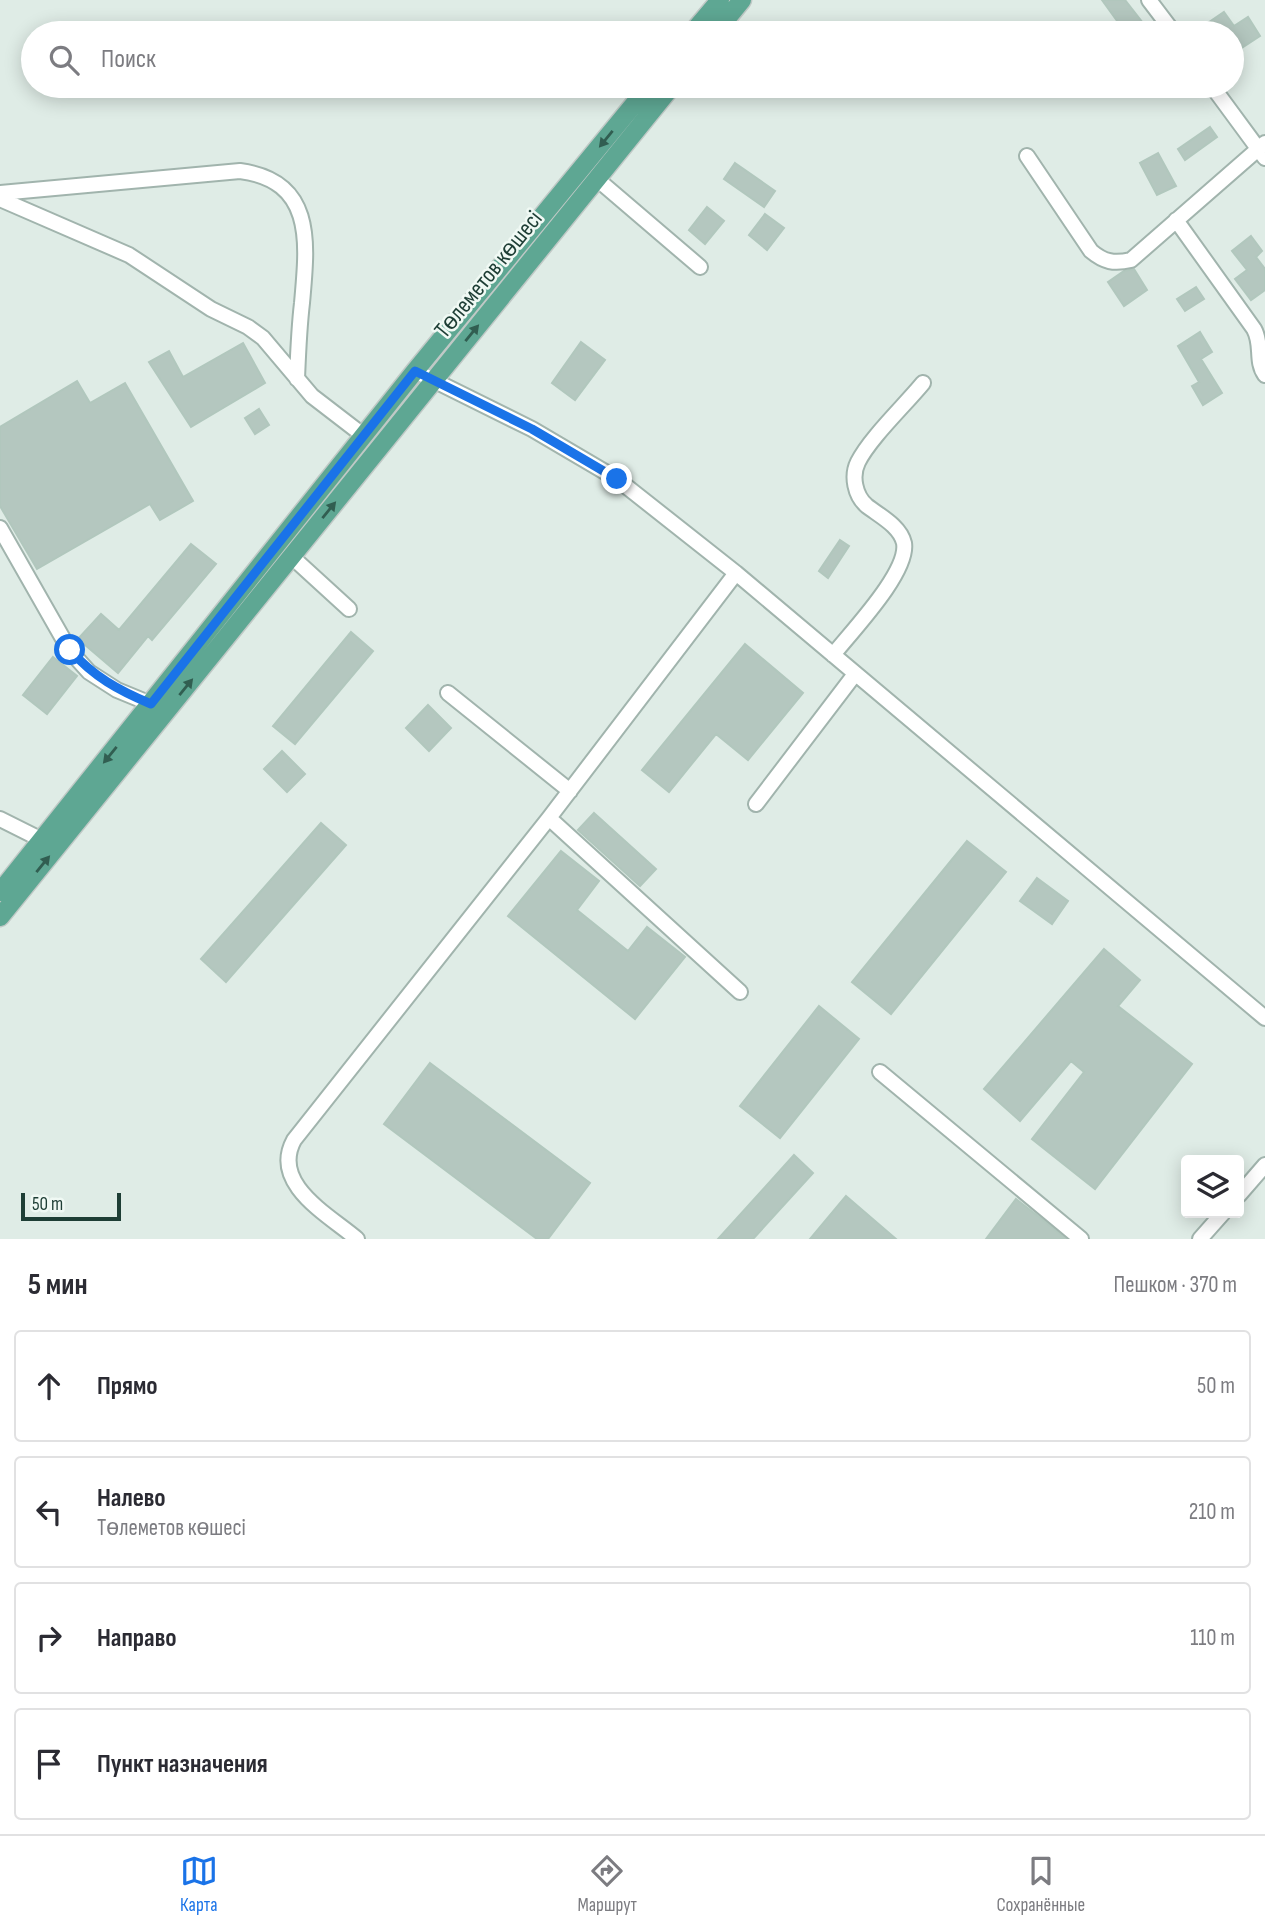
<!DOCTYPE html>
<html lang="ru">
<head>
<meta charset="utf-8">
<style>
  body { margin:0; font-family:"Sofia Sans Condensed",sans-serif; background:#f2f2f3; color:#2b2b33 }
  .controls { position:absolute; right:21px; bottom:21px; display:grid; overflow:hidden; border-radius:7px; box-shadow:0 4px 18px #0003 }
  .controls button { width:63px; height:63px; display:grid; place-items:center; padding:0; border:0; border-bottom:2px solid #e1e1e2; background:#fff; color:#2b2b33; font:35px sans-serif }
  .scale { position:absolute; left:21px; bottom:18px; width:100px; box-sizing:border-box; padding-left:7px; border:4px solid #1e3e35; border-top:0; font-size:19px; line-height:24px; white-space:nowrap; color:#1e3e35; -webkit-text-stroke:5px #f0f9f4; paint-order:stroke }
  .stop { position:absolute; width:21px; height:21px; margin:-16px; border:5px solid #1a73e8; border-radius:50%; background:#fff }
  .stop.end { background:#1a73e8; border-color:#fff; box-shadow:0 2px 7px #0008 }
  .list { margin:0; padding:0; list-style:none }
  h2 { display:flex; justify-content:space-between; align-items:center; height:91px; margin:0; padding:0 28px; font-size:30px }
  h2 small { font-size:23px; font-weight:400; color:#7c7c81 }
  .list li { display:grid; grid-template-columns:46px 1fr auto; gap:21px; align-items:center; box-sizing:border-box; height:112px; margin:0 14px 14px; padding:0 14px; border:2px solid #e1e1e2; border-radius:7px }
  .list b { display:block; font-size:26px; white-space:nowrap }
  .list p { margin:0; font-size:23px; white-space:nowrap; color:#7c7c81 }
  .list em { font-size:23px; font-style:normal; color:#7c7c81 }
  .icon { flex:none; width:38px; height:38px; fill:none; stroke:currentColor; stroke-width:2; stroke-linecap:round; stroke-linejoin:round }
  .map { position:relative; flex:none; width:1265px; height:1239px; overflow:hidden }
  .search { position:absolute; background:#fff; box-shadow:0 4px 18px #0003; left:21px; right:21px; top:21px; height:77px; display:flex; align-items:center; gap:18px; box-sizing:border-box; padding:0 24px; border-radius:38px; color:#7c7c81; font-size:26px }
  .sheet { height:595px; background:#fff }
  nav { display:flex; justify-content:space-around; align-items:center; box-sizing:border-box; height:98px; border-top:2px solid #e1e1e2; background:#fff; font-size:19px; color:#7c7c81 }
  nav a { display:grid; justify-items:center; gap:4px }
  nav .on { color:#1a73e8 }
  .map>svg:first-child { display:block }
  .building { fill:#b4c7bf; stroke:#b1c7bd; stroke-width:2 }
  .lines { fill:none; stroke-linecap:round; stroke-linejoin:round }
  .minor-casing { stroke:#a1b4ad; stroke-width:18 }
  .major-casing { stroke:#c0c9c6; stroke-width:21 }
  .minor { stroke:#fff; stroke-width:14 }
  .major { stroke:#5ea793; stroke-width:18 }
  .oneway { fill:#315e51 }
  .route { stroke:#1a73e8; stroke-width:9 }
  .labels { text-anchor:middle; stroke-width:5; stroke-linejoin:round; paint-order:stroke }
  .street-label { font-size:24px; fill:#1e3e35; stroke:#f0f9f4 }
</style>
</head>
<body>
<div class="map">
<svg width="1265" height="1239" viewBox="0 0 1265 1239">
  <rect width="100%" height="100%" fill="#dfece6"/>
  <path class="building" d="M1102 0H1125L1143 23 1130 33H1109L1120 25Z
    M1224 12 1234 26 1248 17 1260 36 1240 49 1232 33H1207L1202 27Z
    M1210 127 1217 137 1185 160 1178 149Z
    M1158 153 1176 186 1157 195 1140 163Z
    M735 163 775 191 764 207 724 179Z
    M707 207 724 221 705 244 689 230Z
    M765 214 784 228 767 250 749 235Z
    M1251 236 1262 251 1256 257 1265 269V290L1251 300 1235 279 1247 270 1232 251Z
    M1134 269 1147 290 1124 306 1108 282 1124 271Z
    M1196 287 1204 299 1185 311 1177 299Z
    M1200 332 1212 352 1201 359 1222 393 1203 405 1192 386 1199 382 1178 346Z
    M581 342 605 360 575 400 552 383Z
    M243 343 265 383 191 427 149 362 169 351 183 377Z
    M77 381 90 403 125 383 193 501 160 520 150 504 37 569 0 506V427Z
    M259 409 269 425 255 434 245 418Z
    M840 540 849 546 828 578 819 571Z
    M191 544 216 564 152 640 148 636 118 673 78 639 101 614 119 630Z
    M351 632 373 651 295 744 273 726Z
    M745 644 803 693 748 760 716 734 669 792 642 770Z
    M53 657 77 676 47 714 23 695Z
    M428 705 451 728 429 751 406 728Z
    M282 751 305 774 287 792 264 769Z
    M594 813 656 869 640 886 578 830Z
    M321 823 346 845 226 982 201 959Z
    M967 841 1006 872 891 1014 852 982Z
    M561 851 599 881 577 910 628 951 647 927 685 957 635 1019 508 916Z
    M1037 878 1068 901 1052 924 1020 901Z
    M1104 949 1140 980 1118 1006 1192 1064 1095 1189 1032 1139 1084 1072 1071 1061 1020 1121 984 1089Z
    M819 1006 859 1039 780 1138 740 1106Z
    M430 1063 590 1183 548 1239H537L384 1124Z
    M794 1155 813 1173 753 1239H718Z
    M846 1196 896 1239H810Z
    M1016 1199 1043 1220 1066 1239H986Z"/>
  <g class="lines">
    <defs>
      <path id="minor" d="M1149 0 1174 33
        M1212 86 1265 158
        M1027 156 1091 251C1104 262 1114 264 1131 260L1265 143
        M597 179 700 267
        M0 193 240 171C316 181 307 245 302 303 299 328 298 354 297 379
        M0 199 129 255 211 309 248 327 263 338 312 396 364 436
        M1176 220 1254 329C1263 345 1255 361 1265 375
        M415 371 532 429 617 479 736 573 1265 1018
        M0 528 70 651 89 672 117 690 151 704
        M291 556 349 609
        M833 655C851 632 909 572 904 543 900 526 880 516 867 506 855 496 851 476 858 462 870 438 905 405 923 383
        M448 693 570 791
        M756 804 855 674
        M549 818 740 992
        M0 819 42 840
        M880 1072 1081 1239
        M1239 1195 1265 1165
        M357 1239C329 1215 270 1184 294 1140L549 818 736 573
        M1200 1239 1223 1213"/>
      <path id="major" d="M692 33 720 0
        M715 33 742 0
        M0 892 415 371 649 86
        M0 917 672 86"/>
    </defs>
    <use href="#minor" class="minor-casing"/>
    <use href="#major" class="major-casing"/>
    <use href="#minor" class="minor"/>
    <use href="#major" class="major"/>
  </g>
  <defs><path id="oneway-solid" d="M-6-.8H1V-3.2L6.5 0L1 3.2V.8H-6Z" transform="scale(1.75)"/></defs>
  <g class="oneway">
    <use href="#oneway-solid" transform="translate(606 139) rotate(129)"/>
    <use href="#oneway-solid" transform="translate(472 333) rotate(-51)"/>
    <use href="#oneway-solid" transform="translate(329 510) rotate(-51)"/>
    <use href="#oneway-solid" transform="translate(186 687) rotate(-51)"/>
    <use href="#oneway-solid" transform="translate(110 755) rotate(129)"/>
    <use href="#oneway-solid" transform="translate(43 864) rotate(-51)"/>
  </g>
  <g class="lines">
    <path class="route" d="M70 650C94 677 118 690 151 704L415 371 532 429 617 479"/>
  </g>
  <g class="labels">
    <g class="street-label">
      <text transform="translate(488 274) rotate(-51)" y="8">Төлеметов көшесі</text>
    </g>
  </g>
</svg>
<div class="controls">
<button><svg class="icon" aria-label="layers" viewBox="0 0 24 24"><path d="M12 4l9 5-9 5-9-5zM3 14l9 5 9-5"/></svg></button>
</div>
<div class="scale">50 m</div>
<div class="stop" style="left:70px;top:650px"></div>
<div class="stop end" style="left:617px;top:479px"></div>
<div class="search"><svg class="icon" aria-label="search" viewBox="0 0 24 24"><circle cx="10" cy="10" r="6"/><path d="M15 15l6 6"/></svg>Поиск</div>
</div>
<section class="sheet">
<h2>5 мин<small>Пешком · 370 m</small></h2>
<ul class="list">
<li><svg class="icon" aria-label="ahead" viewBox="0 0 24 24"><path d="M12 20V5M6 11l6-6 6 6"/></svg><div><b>Прямо</b></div><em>50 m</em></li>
<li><svg class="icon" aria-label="left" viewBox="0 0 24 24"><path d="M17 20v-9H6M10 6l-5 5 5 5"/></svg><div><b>Налево</b><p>Төлеметов көшесі</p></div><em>210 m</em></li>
<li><svg class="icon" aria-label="right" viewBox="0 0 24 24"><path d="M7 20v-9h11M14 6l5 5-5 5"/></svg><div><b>Направо</b></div><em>110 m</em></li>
<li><svg class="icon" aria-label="arrive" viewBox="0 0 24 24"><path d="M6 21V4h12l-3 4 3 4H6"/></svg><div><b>Пункт назначения</b></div></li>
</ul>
</section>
<nav>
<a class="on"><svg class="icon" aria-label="map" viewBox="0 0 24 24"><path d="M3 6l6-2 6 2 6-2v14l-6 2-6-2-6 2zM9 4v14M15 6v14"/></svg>Карта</a>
<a><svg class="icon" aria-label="directions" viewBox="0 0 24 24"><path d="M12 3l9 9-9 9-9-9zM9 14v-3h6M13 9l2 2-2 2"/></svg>Маршрут</a>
<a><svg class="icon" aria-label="saved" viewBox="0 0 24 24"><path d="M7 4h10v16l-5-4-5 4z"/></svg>Сохранённые</a>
</nav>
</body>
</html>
